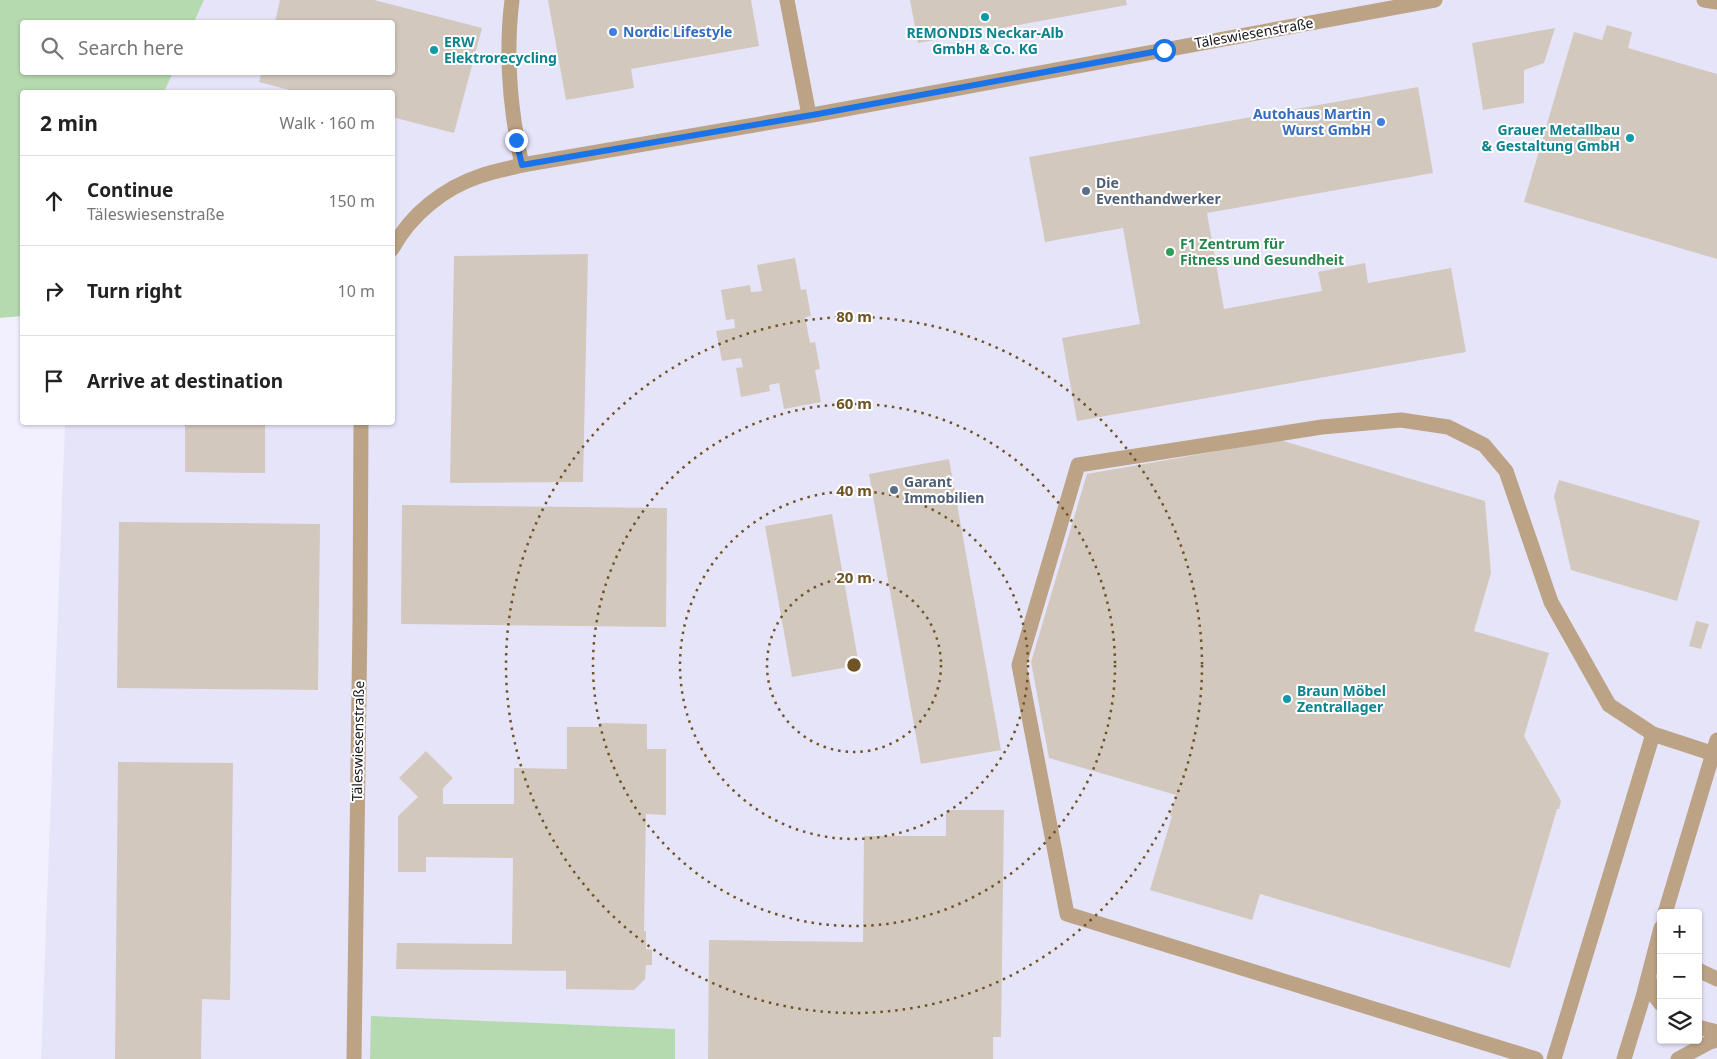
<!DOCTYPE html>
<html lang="en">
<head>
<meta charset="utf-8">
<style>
  body { margin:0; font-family:"Noto Sans",sans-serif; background:#f2f2f2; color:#222 }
  .controls { position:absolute; right:15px; bottom:15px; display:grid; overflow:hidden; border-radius:5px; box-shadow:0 1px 4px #0004 }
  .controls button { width:45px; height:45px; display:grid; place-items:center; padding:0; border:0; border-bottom:1px solid #e0e0e0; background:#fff; color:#222; font:25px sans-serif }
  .stop { position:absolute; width:15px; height:15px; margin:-11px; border:4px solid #1a73e8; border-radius:50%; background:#fff }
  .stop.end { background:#1a73e8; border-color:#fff; box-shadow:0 1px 5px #0008 }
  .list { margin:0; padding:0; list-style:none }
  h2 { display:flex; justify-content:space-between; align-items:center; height:65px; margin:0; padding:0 20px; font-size:21px }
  h2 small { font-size:16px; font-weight:400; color:#767676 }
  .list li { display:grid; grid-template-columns:32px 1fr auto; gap:15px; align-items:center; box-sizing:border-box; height:90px; padding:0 20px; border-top:1px solid #e0e0e0 }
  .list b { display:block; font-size:19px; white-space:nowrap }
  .list p { margin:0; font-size:16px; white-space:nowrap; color:#767676 }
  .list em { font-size:16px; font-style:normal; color:#767676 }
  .icon { flex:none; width:28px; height:28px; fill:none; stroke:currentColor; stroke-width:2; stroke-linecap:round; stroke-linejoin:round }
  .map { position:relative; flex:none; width:1717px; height:1059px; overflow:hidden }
  .search { position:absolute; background:#fff; box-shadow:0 1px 4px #0004; left:20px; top:20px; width:375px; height:55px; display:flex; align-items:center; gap:12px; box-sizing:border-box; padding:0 18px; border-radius:5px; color:#767676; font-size:19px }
  .panel { position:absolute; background:#fff; box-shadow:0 1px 4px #0004; left:20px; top:90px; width:375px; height:335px; border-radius:5px }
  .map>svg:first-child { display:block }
  .built { fill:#e6e4f9; fill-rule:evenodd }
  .green { fill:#b6dab0 }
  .building { fill:#d3c8be }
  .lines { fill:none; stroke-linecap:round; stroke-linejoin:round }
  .service { stroke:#bca386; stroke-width:15 }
  .minor { stroke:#bca386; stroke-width:15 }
  .tertiary { stroke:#bca386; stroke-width:15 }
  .route { stroke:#1a73e8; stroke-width:6 }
  .ring { fill:none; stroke:#6f5426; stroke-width:2.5; stroke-dasharray:2.5 5 }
  .culture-dot { fill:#0f9aa8; stroke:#fff; stroke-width:2 }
  .shop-dot { fill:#3f7fe0; stroke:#fff; stroke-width:2 }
  .service-dot { fill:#5c6f8a; stroke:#fff; stroke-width:2 }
  .leisure-dot { fill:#2e9e5b; stroke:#fff; stroke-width:2 }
  .labels { text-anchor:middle; stroke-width:4; stroke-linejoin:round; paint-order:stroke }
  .shop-label { font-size:14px; font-weight:bold; fill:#366cbe; stroke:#fff; text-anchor:start }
  .culture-label { font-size:14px; font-weight:bold; fill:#0d838f; stroke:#fff; text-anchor:start }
  .street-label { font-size:14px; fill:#15151a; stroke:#fff }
  .service-label { font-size:14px; font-weight:bold; fill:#4e5e75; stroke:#fff; text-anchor:start }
  .leisure-label { font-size:14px; font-weight:bold; fill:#27864d; stroke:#fff; text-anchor:start }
  .centre { fill:#6f5426; stroke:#fff; stroke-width:2.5 }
  .ring-label { font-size:15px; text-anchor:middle; font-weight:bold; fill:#6f5426; stroke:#fff; stroke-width:4; stroke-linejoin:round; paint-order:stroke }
</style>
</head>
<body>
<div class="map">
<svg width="1717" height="1059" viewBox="0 0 1717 1059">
  <rect width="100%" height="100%" fill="#f2f0fe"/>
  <path class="built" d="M204 0H1717V1059H41L65 423 392 422V92H164L173 73 392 72V22H194ZM1661 913H1698V1040H1661Z"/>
  <path class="green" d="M0 0H204L194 22H22V72L173 73 164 92H22V316L0 318Z
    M371 1016 675 1029V1059H370Z"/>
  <path class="building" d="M280 0H374L482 28 454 133 392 117V92H297L259 82 262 72H392V22H275Z
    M548 0H751L759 46 631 69 634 88 566 100Z
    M910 0H1126L1127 5 986 31 985 26 974 28V33L918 43Z
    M1607 25 1632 32 1628 48 1717 74V259L1524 202 1574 32 1602 40Z
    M1555 28 1544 63 1524 70V103L1483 110 1472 43Z
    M1418 87 1433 173 1207 213 1224 309 1322 291 1318 272 1365 263 1368 283 1451 268 1466 352 1077 421 1062 338 1140 324 1123 228 1045 242 1029 157Z
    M588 254 583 482 450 483 454 256Z
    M795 258 801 290 806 289 811 316 805 317 810 343 815 342 820 369 815 370 821 402 784 409 779 383 769 385 770 391 741 397 736 368 743 367 741 358 722 361 716 331 735 328 734 319 726 320 721 290 750 285 751 292 762 291 757 265Z
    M185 422H265V473L185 472Z
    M1280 440 1485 501 1491 573 1474 631 1549 653 1524 736 1561 801 1559 809H1557L1510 968 1260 894 1252 920 1150 890 1172 816H1170L1176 795 1049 758 1031 662 1087 474Z
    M949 459 1001 750 921 764 869 474Z
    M1559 480 1700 521 1677 601 1571 570 1554 496Z
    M402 505 667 508 666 627 401 624Z
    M832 514 859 665 792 677 765 526Z
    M119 522 320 524 318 690 117 688Z
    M1696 621 1709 624 1701 649 1689 646Z
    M599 723 647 724V749H666V815L646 814 644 931H646V949L652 950V965H646L645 979 634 990 566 989V971L396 969 397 943 512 944 513 858 426 857V872H398V816L418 797 399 778 426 751 453 778 443 788V804H514V768L567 769V727H599Z
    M118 762 233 763 230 1000 202 999 201 1059H115Z
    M946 810H1004L1001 1037H993V1059H708L709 940 863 942 864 836H946Z"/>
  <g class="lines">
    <path class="service" d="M512 0C505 56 510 110 522 165
      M787 0 809 115
      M1536 1059 1067 914 1019 665 1078 465 1322 427 1401 420 1448 427 1484 445 1506 471 1551 602 1609 705 1653 734 1714 754
      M1554 1059 1653 734"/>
    <path class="minor" d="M1704 0 1717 2
      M392 249C411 214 444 188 480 176 494 171 508 169 522 165L818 114 1435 0
      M354 1059 360 620 361 422"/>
    <path class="tertiary" d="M1665 913 1717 740
      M1698 970 1717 979
      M1649 978C1650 989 1654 996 1661 1004
      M1698 1027 1717 1032
      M1624 1059 1643 997 1661 928
      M1678 1059 1710 1042 1717 1040"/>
  </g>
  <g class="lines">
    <path class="route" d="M516 140 522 165 818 114 1164 50"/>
  </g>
  <g class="ring">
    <circle cx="854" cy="665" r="87"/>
    <circle cx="854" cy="665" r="174"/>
    <circle cx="854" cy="665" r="261"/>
    <circle cx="854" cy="665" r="348"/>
  </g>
  <g class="culture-dot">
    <circle cx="985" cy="17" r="5"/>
    <circle cx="434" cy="50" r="5"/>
    <circle cx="1630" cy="138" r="5"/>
    <circle cx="1287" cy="699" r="5"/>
  </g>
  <g class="shop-dot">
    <circle cx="613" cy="32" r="5"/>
    <circle cx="1381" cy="122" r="5"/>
  </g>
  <g class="service-dot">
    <circle cx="1086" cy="191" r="5"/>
    <circle cx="894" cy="490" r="5"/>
  </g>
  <circle class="leisure-dot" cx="1170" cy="252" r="5"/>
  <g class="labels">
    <g class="shop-label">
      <text x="623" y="37">Nordic Lifestyle</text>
      <text x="1371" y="119" text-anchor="end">Autohaus Martin<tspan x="1371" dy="16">Wurst GmbH</tspan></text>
    </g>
    <g class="culture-label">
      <text x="985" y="38" text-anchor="middle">REMONDIS Neckar-Alb<tspan x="985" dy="16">GmbH &amp; Co. KG</tspan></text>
      <text x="444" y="47">ERW<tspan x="444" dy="16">Elektrorecycling</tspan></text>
      <text x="1620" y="135" text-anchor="end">Grauer Metallbau<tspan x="1620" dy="16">&amp; Gestaltung GmbH</tspan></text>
      <text x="1297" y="696">Braun Möbel<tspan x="1297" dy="16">Zentrallager</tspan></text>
    </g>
    <g class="street-label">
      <text transform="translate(1254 33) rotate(-10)" y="5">Täleswiesenstraße</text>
      <text transform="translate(358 741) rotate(-89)" y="5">Täleswiesenstraße</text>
    </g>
    <g class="service-label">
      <text x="1096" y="188">Die<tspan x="1096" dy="16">Eventhandwerker</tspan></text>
      <text x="904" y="487">Garant<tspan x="904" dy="16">Immobilien</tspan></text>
    </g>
    <g class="leisure-label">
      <text x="1180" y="249">F1 Zentrum für<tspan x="1180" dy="16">Fitness und Gesundheit</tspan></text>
    </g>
  </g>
  <circle cx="854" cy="665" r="8" class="centre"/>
  <g class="ring-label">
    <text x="854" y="322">80 m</text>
    <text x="854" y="409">60 m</text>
    <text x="854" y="496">40 m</text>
    <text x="854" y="583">20 m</text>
  </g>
</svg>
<div class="controls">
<button>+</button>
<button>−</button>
<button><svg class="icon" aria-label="layers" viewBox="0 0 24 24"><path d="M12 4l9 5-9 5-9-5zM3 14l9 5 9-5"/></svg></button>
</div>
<div class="stop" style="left:1164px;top:50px"></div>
<div class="stop end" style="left:516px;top:140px"></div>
<div class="search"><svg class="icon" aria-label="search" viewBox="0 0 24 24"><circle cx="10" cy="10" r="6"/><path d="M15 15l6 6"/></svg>Search here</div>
<section class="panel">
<h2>2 min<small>Walk · 160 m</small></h2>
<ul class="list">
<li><svg class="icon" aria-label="ahead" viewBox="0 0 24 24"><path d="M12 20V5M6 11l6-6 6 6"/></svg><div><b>Continue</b><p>Täleswiesenstraße</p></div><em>150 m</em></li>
<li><svg class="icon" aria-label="right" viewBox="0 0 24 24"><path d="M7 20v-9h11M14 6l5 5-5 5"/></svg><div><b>Turn right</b></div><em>10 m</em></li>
<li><svg class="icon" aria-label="arrive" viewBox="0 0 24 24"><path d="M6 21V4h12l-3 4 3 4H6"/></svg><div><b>Arrive at destination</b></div></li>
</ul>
</section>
</div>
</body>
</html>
